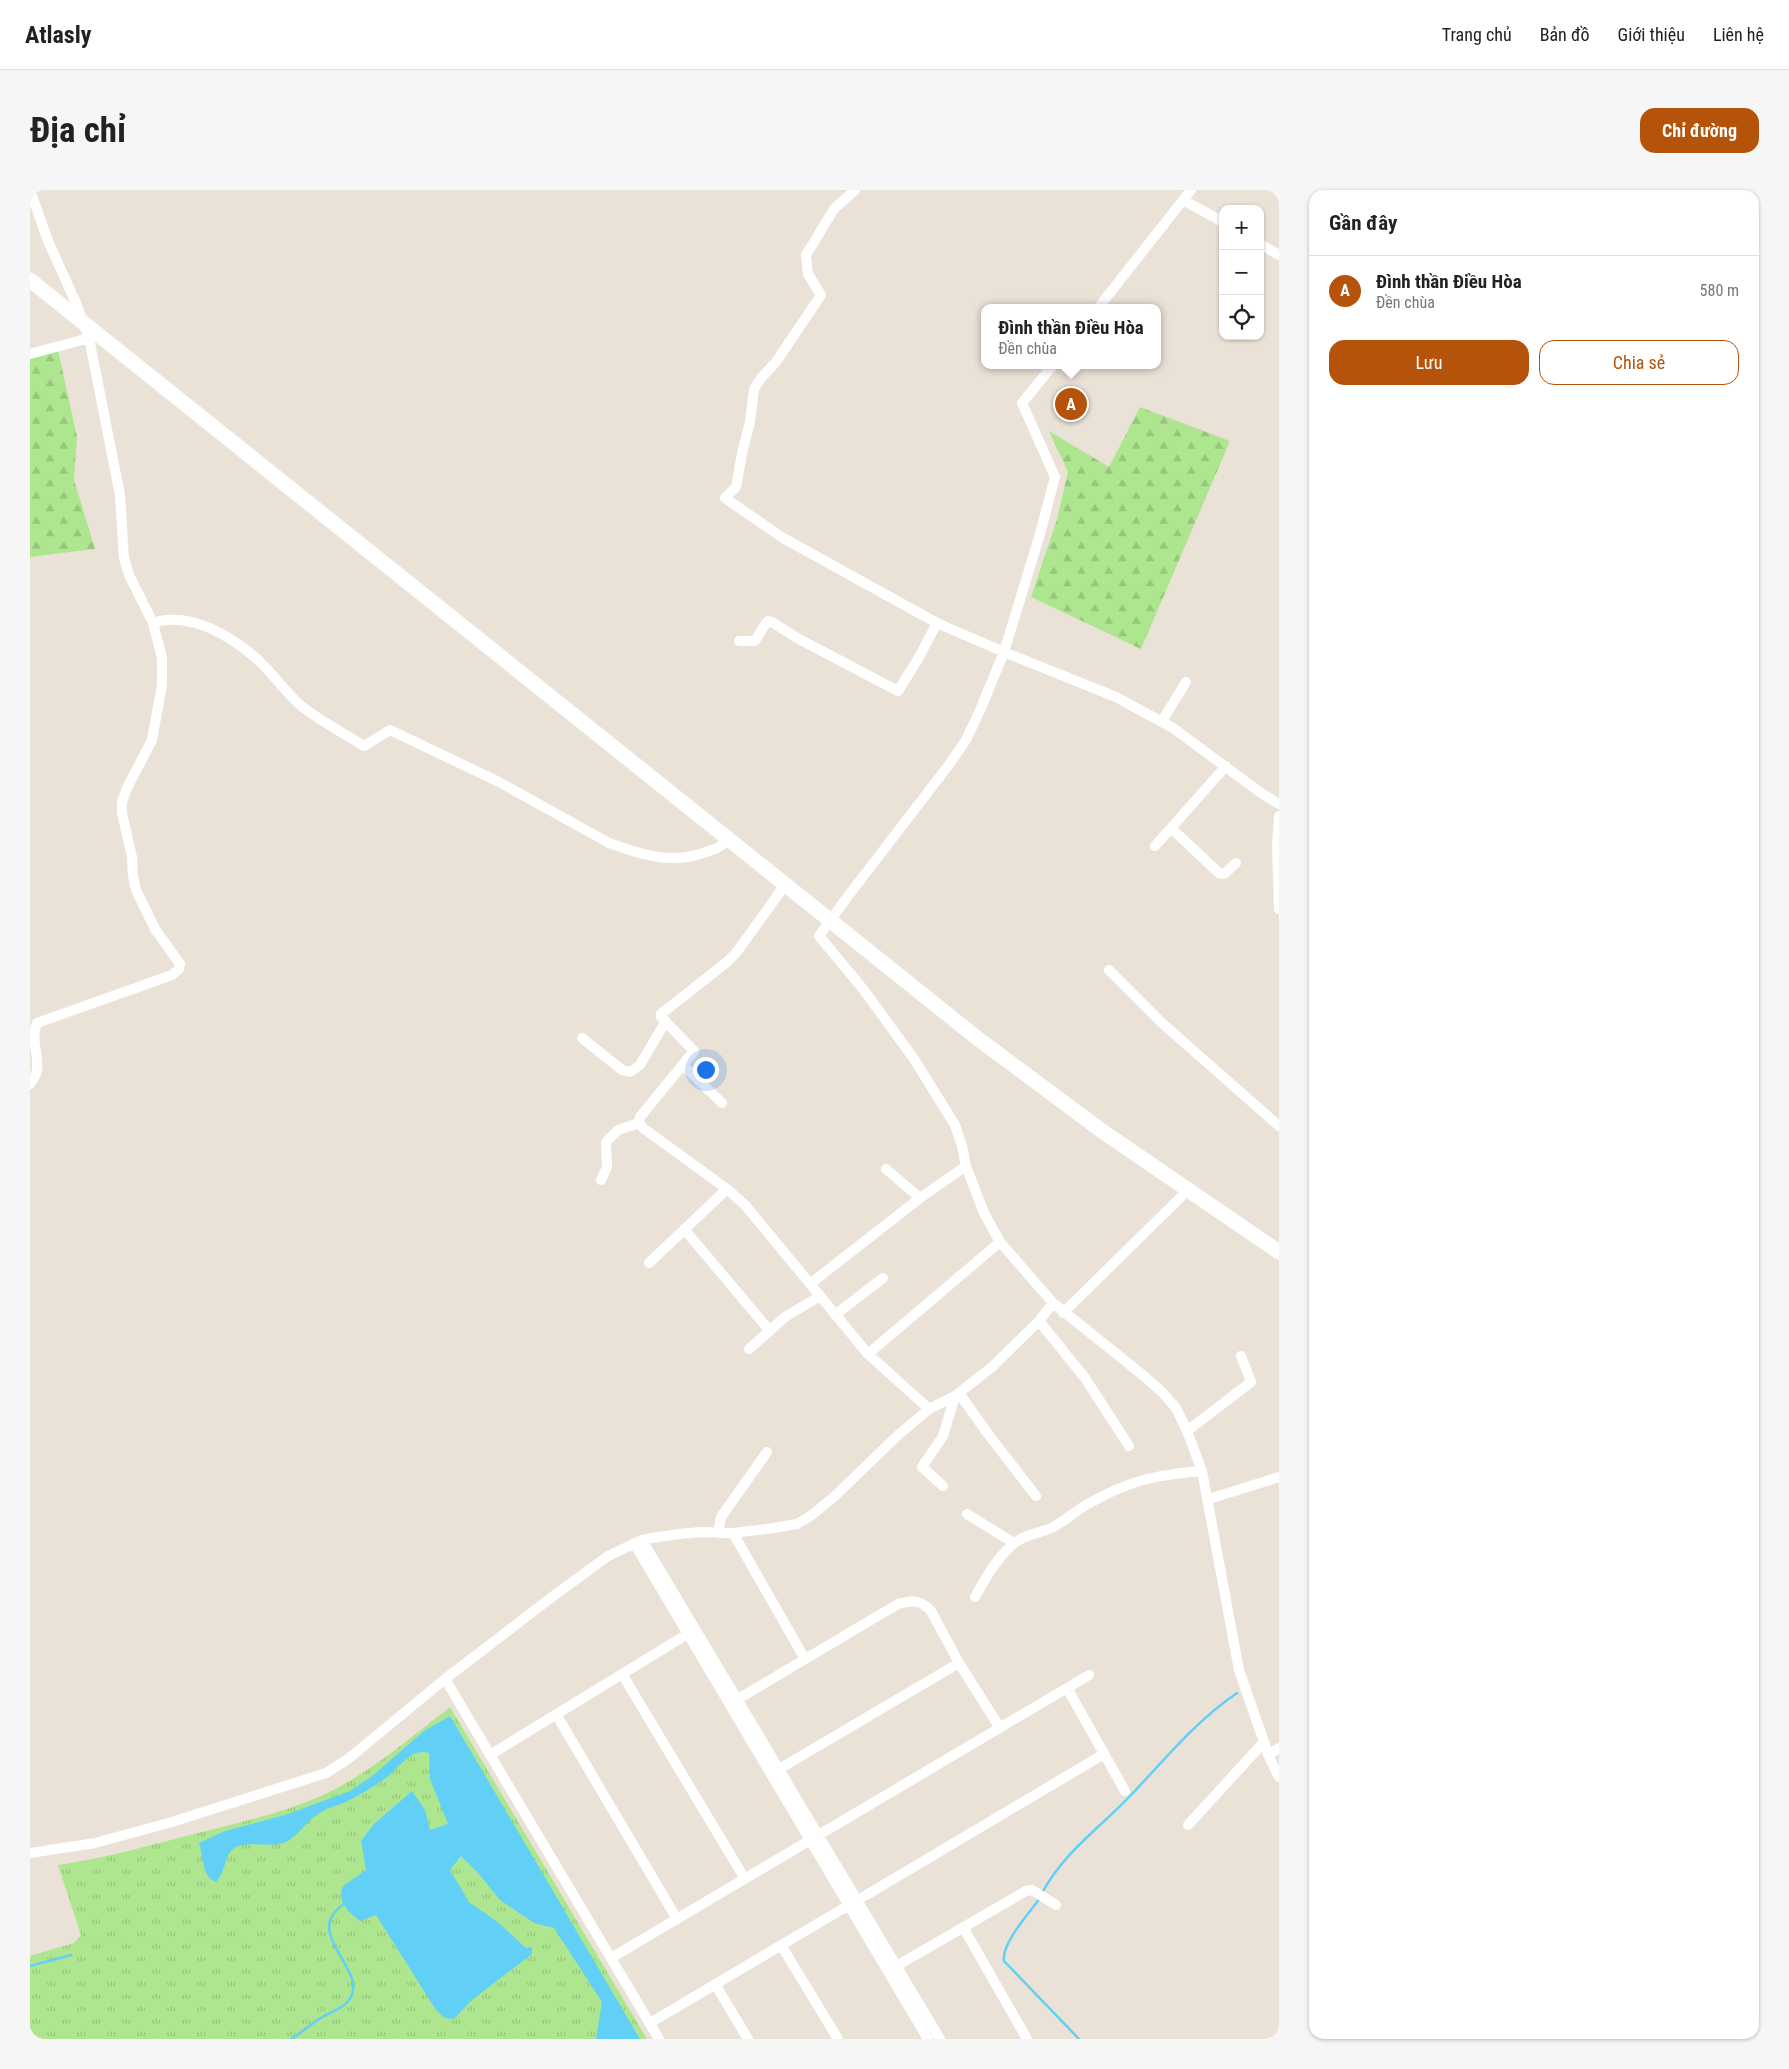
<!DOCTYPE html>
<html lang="vi">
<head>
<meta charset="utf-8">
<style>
  body { margin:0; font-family:"Roboto Condensed",sans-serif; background:#f6f6f6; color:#222 }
  .controls { position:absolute; right:15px; top:15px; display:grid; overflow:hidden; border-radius:10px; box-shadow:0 1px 4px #0004 }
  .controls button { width:45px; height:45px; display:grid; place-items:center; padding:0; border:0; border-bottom:1px solid #e0e0e0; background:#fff; color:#222; font:25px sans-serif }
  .you { position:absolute; left:675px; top:879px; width:18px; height:18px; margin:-12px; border:4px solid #fff; border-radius:50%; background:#1a73e8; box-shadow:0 0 0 8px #1a73e833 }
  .badge { display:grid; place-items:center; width:32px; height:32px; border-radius:50%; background:#b45309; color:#fff; font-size:16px; font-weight:700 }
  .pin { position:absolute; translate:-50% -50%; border:2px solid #fff; box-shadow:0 1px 5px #0006 }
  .popup { position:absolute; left:951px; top:114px; width:180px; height:65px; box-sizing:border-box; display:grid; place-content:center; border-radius:10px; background:#fff; filter:drop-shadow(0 1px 4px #0005); font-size:16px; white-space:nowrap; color:#767676 }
  .popup b { font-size:19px; color:#222 }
  .popup::after { content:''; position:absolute; left:50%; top:100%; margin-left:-10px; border:10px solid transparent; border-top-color:#fff }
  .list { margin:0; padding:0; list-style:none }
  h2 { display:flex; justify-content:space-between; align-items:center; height:65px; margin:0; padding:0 20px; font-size:21px }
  h2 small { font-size:16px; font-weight:400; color:#767676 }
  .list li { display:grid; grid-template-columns:32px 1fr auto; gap:15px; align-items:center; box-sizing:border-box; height:70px; padding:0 20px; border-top:1px solid #e0e0e0 }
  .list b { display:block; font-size:19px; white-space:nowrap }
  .list p { margin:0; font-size:16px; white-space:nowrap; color:#767676 }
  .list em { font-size:16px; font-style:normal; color:#767676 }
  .actions { display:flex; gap:10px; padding:15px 20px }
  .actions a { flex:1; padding:11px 0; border:1px solid #b45309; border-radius:15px; text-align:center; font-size:18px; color:#b45309 }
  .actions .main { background:#b45309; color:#fff }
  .icon { flex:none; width:28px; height:28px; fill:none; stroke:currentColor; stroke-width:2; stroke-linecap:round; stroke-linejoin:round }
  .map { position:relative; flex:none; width:1249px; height:1849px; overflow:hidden; border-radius:15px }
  header { display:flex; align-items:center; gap:30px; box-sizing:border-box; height:70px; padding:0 25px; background:#fff; border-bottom:1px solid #e0e0e0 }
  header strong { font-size:24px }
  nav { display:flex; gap:28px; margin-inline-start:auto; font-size:18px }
  .intro { display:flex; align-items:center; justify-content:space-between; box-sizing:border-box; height:120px; padding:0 30px }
  h1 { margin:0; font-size:35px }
  .button { padding:12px 22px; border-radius:15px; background:#b45309; color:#fff; font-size:18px; font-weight:700 }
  main { display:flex; gap:30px; padding:0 30px }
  aside { flex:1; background:#fff; border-radius:15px; box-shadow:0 1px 4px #0004 }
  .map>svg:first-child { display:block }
  .grass { fill:url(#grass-tufts) }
  .forest { fill:url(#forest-firs) }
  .water { fill:#62d0f6 }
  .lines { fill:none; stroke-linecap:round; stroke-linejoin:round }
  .stream { stroke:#62d0f6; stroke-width:2.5 }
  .street { stroke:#fff; stroke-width:10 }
  .secondary { stroke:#fff; stroke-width:15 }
</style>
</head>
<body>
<header>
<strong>Atlasly</strong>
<nav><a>Trang chủ</a><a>Bản đồ</a><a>Giới thiệu</a><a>Liên hệ</a></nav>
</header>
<div class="intro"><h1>Địa chỉ</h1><a class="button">Chỉ đường</a></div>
<main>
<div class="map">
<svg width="1249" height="1849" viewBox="0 0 1249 1849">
  <defs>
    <pattern id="grass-tufts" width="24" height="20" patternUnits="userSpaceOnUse" patternTransform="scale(1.25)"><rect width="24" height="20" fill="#aee68f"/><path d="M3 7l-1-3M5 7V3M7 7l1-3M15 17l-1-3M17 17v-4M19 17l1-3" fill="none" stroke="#96c57b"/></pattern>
    <pattern id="forest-firs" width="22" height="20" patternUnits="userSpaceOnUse" patternTransform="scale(1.25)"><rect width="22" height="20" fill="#aee68f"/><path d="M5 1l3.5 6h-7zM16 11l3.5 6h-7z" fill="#96c57b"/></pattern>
  </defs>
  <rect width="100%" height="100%" fill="#ebe2d7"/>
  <path class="grass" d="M420 1517 617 1849H0V1766L44 1753 51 1745 28 1675C77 1668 124 1654 172 1642 218 1630 267 1620 309 1597 349 1575 384 1545 420 1517Z"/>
  <path class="forest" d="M28 160 47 247 44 290 65 359 0 367V167Z
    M1110 217 1200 251 1111 459 1001 407 1027 329 1038 282 1019 241 1079 277Z"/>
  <path class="water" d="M420 1526 610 1849H566L572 1812 524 1738 504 1733 470 1710 449 1684 431 1666 420 1680 439 1712 469 1733 496 1758 502 1757V1764L442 1810 424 1829 415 1828 406 1820 346 1725 330 1731C319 1722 306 1711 313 1696L336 1680 331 1651 344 1634 382 1601 395 1620 400 1640 418 1634 400 1589 399 1563C380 1557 370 1578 356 1588 343 1597 330 1605 316 1612 307 1616 296 1618 288 1624 276 1632 269 1645 256 1652 240 1659 216 1649 203 1659 194 1666 196 1682 186 1692 171 1686 174 1667 169 1653L195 1641 255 1625 320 1601 341 1587 394 1541Z"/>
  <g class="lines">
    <path class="stream" d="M1012 1703C1034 1662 1071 1637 1102 1604 1136 1568 1166 1531 1207 1503
      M1010 1708C1000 1722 971 1754 974 1771L1049 1849
      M0 1776 41 1765
      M261 1849C271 1843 280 1835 289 1829 299 1822 315 1819 321 1807 336 1777 271 1743 314 1714"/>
    <path class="street" d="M825 0 804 19 776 65 778 84 791 105 746 172 731 188 724 199 720 232 712 263 706 297 695 308 753 348 907 433 974 462 1086 507 1143 538 1231 603 1249 614
      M1153 10 1193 32
      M1230 54 1249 65
      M1068 118 1161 0
      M0 164 59 148
      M1023 175 992 213 1025 287 1010 344 974 462 951 518 936 550 918 576 815 710 789 746 833 799 884 869 925 935 932 956 936 976 954 1023 970 1052 1023 1113 1114 1186 1133 1203 1146 1218 1157 1241 1172 1281 1209 1480 1240 1569 1249 1587
      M123 433C160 421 201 446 227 469 242 483 254 500 269 514 285 528 315 544 334 556L360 540 469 592 579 653C612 665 642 675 676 662 685 659 692 657 699 649
      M709 451H725L736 433 738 431 742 432 767 448 868 501 888 469 907 433
      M1132 531 1156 492
      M1249 626 1247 655 1249 719
      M1141 638 1189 683 1194 684 1206 673
      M1125 656 1196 576
      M752 692 750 702 706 763 697 772 631 824V827L664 861 610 927 609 933 613 938 697 999 715 1015 838 1164 899 1219
      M1079 780 1132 833 1249 936
      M552 848 592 880 600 882 610 875 636 831
      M653 875 692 913
      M0 894C3 890 6 885 7 880 9 862 0 850 7 833L142 785 149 779 150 774 125 739 106 700 103 686 102 667 92 623V612L97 598 122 550 132 495V468L123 433 99 385 94 368 90 305 59 148 46 113 18 51 0 0
      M856 979 890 1008
      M571 990 577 977 576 952 588 940 609 933
      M654 1039 739 1140
      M619 1073 697 999
      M780 1094 890 1008 936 976
      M1033 1123 1151 1007
      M805 1125 853 1088
      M1009 1131 1055 1188 1099 1256
      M719 1159 755 1127 790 1106
      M838 1164 970 1052
      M929 1203 958 1244 1006 1306
      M1157 1241 1221 1192 1211 1166
      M913 1296 892 1277 913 1246 925 1206
      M1179 1309 1249 1287
      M937 1324 984 1353
      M688 1343 691 1327 737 1262
      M703 1343 775 1469
      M612 1350 910 1849
      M604 1353 898 1849
      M945 1407C955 1389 965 1371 980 1357 991 1345 1007 1344 1021 1338 1034 1332 1044 1322 1056 1315 1098 1291 1124 1285 1172 1281
      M592 1484 715 1689
      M415 1489 629 1849
      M1037 1498 1095 1601
      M708 1509 868 1414C883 1410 891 1410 901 1421L929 1473
      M526 1524 647 1729
      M460 1565 664 1440
      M1238 1565 1249 1558
      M744 1582 929 1473 970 1538
      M1158 1635 1234 1552
      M0 1663 65 1653 142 1632 296 1583 318 1569 415 1489 522 1407 578 1366 612 1350 622 1348 649 1344 671 1342 703 1343 744 1338 767 1334 782 1325 806 1305 867 1246 899 1219 925 1206 962 1177 1009 1131 1023 1113
      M828 1710 1074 1564
      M933 1737 997 1849
      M751 1755 808 1849
      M581 1768 1059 1485
      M863 1778 996 1701 1002 1700 1026 1715
      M685 1794 718 1849
      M620 1833 819 1715"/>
    <path class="secondary" d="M0 90 947 848 1072 941 1249 1062"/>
  </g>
</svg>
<div class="controls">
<button>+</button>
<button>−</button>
<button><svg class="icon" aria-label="locate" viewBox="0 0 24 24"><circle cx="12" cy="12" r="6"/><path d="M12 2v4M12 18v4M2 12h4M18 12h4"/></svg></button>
</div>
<div class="you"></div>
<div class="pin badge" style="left:1041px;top:214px">A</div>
<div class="popup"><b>Đình thần Điều Hòa</b>Đền chùa</div>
</div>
<aside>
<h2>Gần đây<small></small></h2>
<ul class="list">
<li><span class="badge">A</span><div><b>Đình thần Điều Hòa</b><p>Đền chùa</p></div><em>580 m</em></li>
</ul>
<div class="actions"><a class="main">Lưu</a><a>Chia sẻ</a></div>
</aside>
</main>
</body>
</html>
